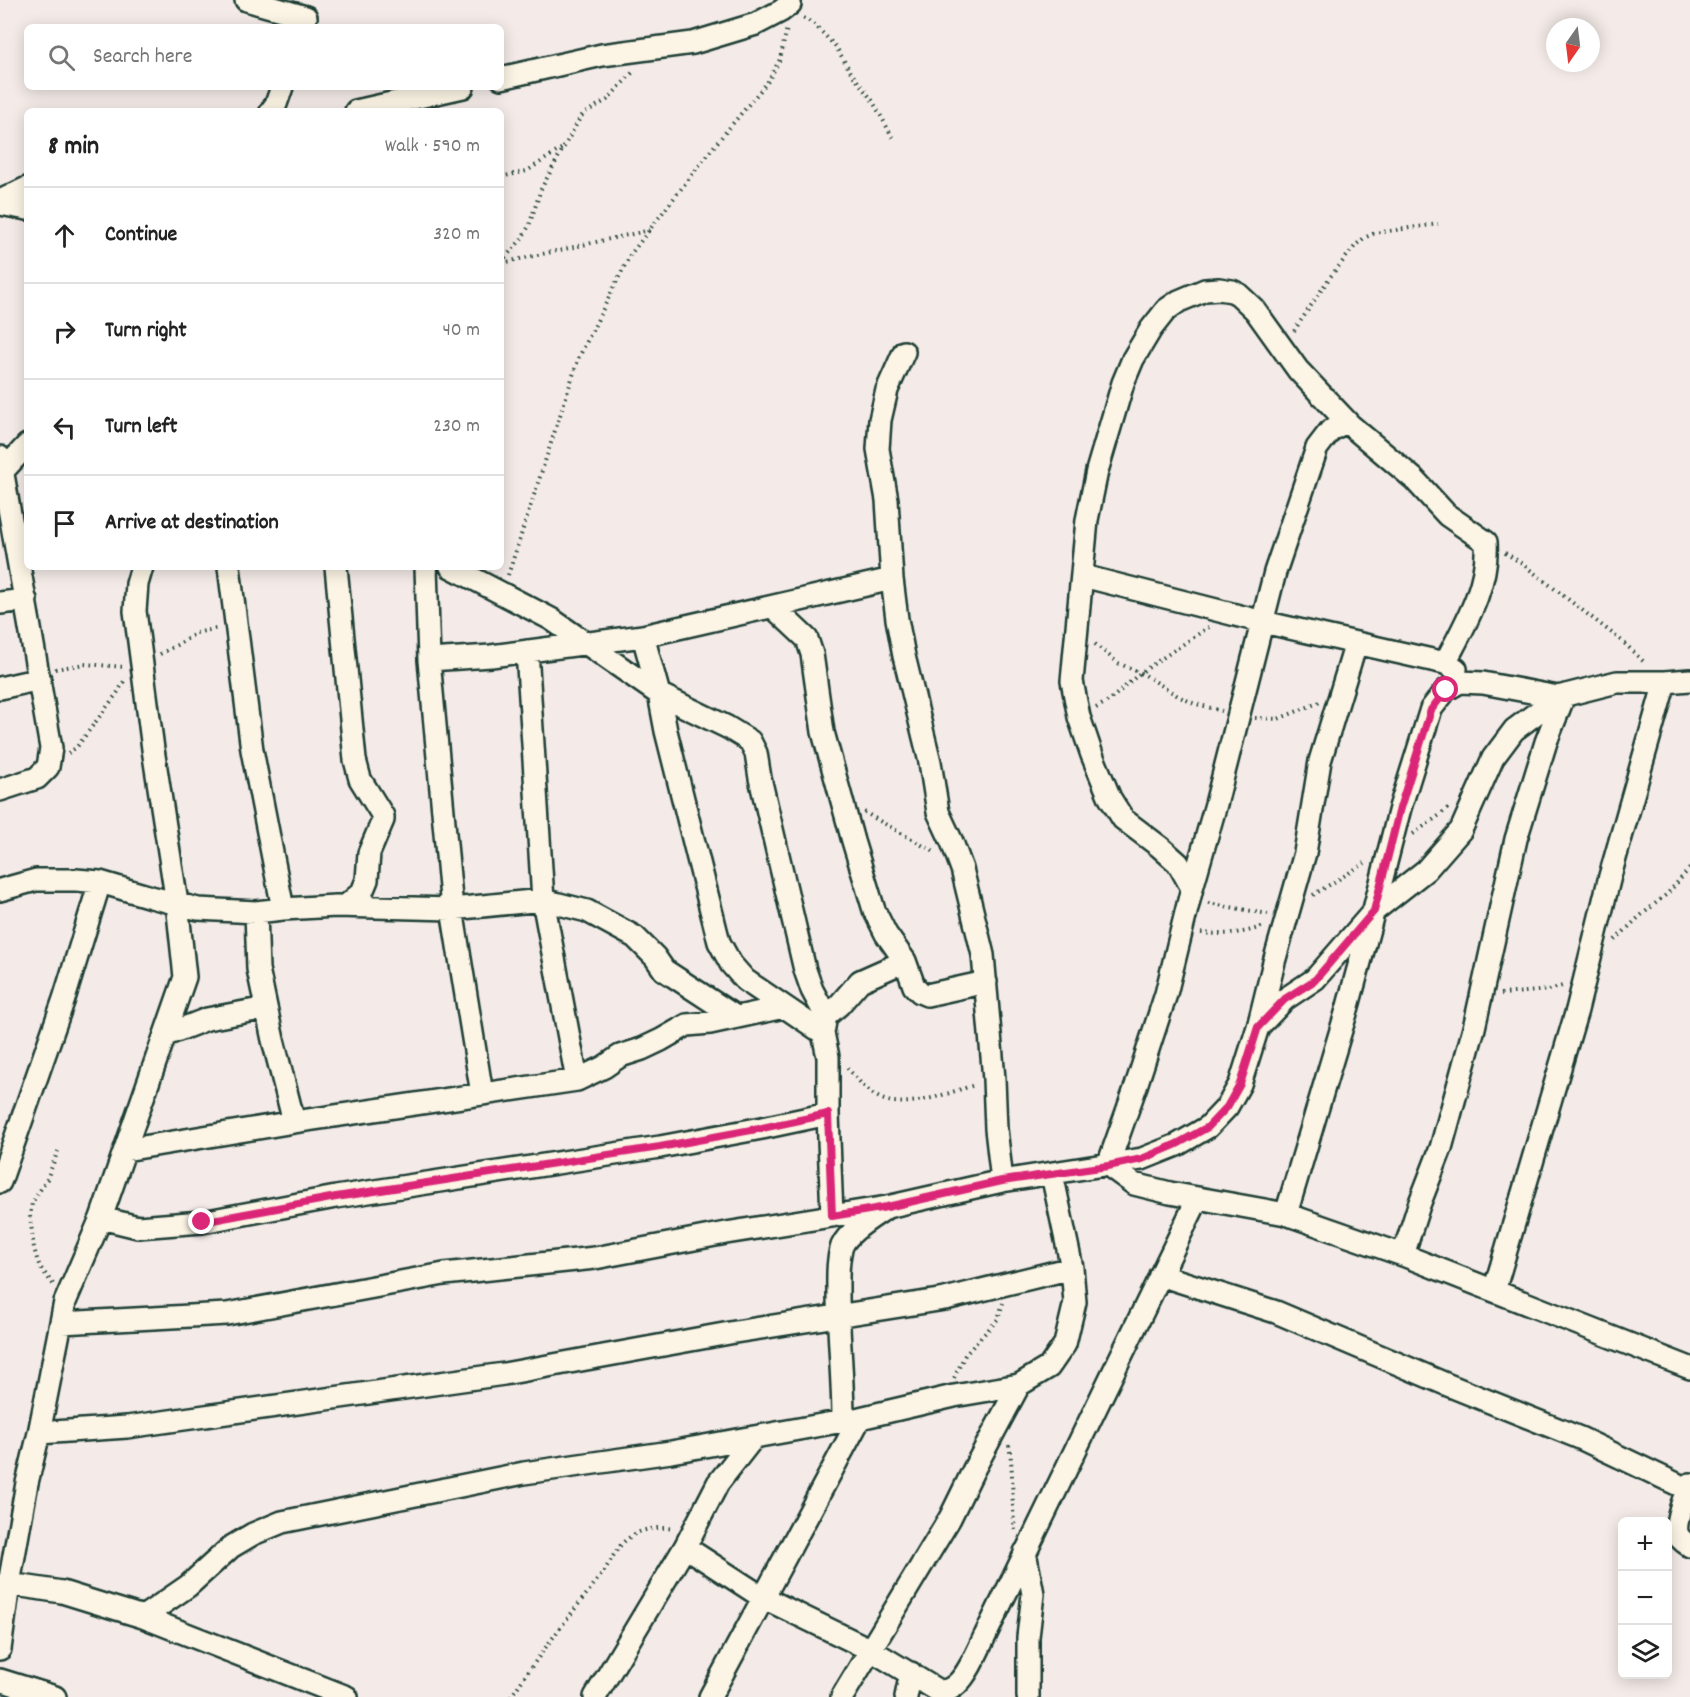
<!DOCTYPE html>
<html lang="en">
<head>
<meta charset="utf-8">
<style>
  body { margin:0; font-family:Dekko,sans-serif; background:#f2f2f2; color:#222 }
  .controls { position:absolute; right:18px; bottom:18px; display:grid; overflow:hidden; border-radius:9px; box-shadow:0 3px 15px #0003 }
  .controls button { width:54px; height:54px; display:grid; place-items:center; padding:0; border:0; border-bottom:2px solid #e0e0e0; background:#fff; color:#222; font:30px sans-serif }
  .compass { position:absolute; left:1546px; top:18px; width:54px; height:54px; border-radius:50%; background:#fff; box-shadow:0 3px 15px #0003; rotate:194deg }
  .stop { position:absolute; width:18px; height:18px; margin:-14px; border:4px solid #db2777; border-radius:50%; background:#fff }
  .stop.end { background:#db2777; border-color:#fff; box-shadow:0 2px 6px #0008 }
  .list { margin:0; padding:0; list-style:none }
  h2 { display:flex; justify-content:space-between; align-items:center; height:78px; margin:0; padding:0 24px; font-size:26px }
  h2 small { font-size:20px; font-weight:400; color:#767676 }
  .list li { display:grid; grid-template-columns:39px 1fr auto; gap:18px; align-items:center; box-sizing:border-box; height:96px; padding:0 24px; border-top:2px solid #e0e0e0 }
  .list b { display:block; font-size:22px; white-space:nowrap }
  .list em { font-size:20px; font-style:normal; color:#767676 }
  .icon { flex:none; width:33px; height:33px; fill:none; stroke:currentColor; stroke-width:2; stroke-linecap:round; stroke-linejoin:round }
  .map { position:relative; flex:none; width:1690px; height:1697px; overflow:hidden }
  .search { position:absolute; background:#fff; box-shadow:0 3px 15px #0003; left:24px; top:24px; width:480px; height:66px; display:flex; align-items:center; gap:15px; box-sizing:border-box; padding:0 21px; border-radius:9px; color:#767676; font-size:22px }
  .panel { position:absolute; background:#fff; box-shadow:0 3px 15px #0003; left:24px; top:108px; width:480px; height:462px; border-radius:9px }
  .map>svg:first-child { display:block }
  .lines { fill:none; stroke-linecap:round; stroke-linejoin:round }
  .street-casing { stroke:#1f3d34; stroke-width:26 }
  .path { stroke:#1f3d34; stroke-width:4; stroke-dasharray:1.5 4.5; stroke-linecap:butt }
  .street { stroke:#fcf5e5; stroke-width:21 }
  .route { stroke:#db2777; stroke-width:8 }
</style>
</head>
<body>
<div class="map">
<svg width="1690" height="1697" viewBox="0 0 1690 1697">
  <rect width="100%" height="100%" fill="#f4ebe8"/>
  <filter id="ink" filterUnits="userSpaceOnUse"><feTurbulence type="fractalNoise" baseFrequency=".0167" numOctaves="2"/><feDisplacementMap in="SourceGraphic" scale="12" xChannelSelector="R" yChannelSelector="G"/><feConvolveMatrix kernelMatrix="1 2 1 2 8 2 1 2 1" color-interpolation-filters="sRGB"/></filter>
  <g filter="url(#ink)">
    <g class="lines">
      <defs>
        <path id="street" d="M246 0 306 17
          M501 78 602 55 693 43 756 24 781 11 790 4V0
          M271 111 276 104 282 87
          M356 111 463 87
          M0 201 27 188
          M0 204 27 209
          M904 352 887 390 880 420 878 449 887 500 892 579 897 619 904 656 930 762 938 812 952 842 962 869 983 955 994 1079 996 1129 1002 1181
          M1346 421 1330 431 1317 448 1275 572 1216 804 1192 888 1166 994 1136 1086 1108 1165 1134 1184 1170 1193 1286 1214 1403 1255 1690 1368
          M0 457 51 748 48 767 37 778 0 790
          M3 471 27 445
          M229 567 252 750 283 909
          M336 567 355 760 360 779 383 816V820L369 853 367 880 362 892 346 906
          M426 567 429 660 452 909 482 1094
          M451 567 551 619 659 694 727 727 750 741 756 753 760 778 805 970 812 990 826 1016 823 1033
          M1083 576 1263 622 1445 663 1456 669
          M0 603 26 600
          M773 607 807 639 812 654 823 732 853 841 874 910 886 934 905 961 914 986 920 992 927 995 986 982
          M643 636 659 694 666 731 719 942 731 964 745 980 823 1033 828 1057V1114L832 1216
          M527 651 543 900 577 1080
          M429 660 491 656 643 636 892 579
          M0 688 40 679
          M1192 888 1178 863 1160 847 1123 819 1110 798 1092 755 1079 717 1072 681 1087 520 1097 471 1123 383 1133 359 1151 329 1166 310 1179 301 1205 290 1219 289 1232 291 1238 294 1255 310 1298 370 1350 425 1414 479 1447 515 1486 542C1489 586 1464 626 1445 663
          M0 890 36 880H76L100 882 151 897 198 909 256 912 283 909 336 906 452 909 543 900 587 911 635 937 655 957 664 970 736 1017
          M256 912 258 969 273 1040 294 1122
          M826 1016 839 1005 860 981 905 961
          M1260 1025 1285 999 1315 979 1374 911 1426 870 1461 830 1493 758 1514 730 1558 697 1617 682H1665L1690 680
          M166 1035 207 1019 266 1008
          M125 1150 294 1122 577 1080 604 1067 620 1056 642 1049 661 1040 687 1025 710 1023 784 1007
          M0 1182 64 999 100 882
          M1286 1214 1347 1010 1370 925 1400 808 1431 709 1446 690 1460 682 1483 683 1558 697
          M101 1218 138 1227 202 1222 336 1197 660 1147 762 1128 828 1114
          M1403 1255 1419 1205 1441 1148 1474 1028 1516 839 1546 742 1564 696
          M1160 1275 1276 1312 1448 1385 1580 1438 1687 1489
          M1494 1291 1577 1010 1610 876 1665 682
          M61 1323 227 1314 444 1274 595 1258 726 1233 887 1207 1002 1181 1142 1159 1177 1145 1208 1127 1227 1107 1240 1084 1258 1027 1274 962 1305 853 1320 761 1356 643
          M843 1421C843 1377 838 1335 838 1292 838 1278 837 1260 842 1246 848 1232 871 1218 883 1210
          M39 1433 127 1427 504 1374 735 1332 945 1299 1072 1268
          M1690 1484C1685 1494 1675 1521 1677 1532 1678 1538 1685 1543 1690 1546
          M685 1547 762 1597 871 1650 937 1690C961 1697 976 1653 985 1636L1198 1198
          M1025 1552 1033 1594 1028 1637V1697
          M9 1584 62 1592 143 1617 347 1697
          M143 1617 188 1586 231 1547 253 1534 282 1522 524 1473 671 1452 860 1418 954 1396 1019 1385 1049 1367 1065 1344 1075 1302 1072 1268 1052 1174
          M0 1649 9 1584 27 1483 39 1433 65 1302 101 1218 185 977 177 903 153 749 135 611 137 584 142 567
          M0 1680 55 1697
          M595 1697 685 1547 718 1483 754 1437
          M710 1697 860 1418
          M842 1697 950 1518 974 1469 1019 1385
          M906 1697 911 1673"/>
      </defs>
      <use href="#street" class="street-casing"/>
      <path class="path" d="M803 18 814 24 836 47 852 74 872 100 893 138
        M501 177 527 171 564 147
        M501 262 521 240 529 226 541 189 580 118 584 113 607 100 634 71
        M502 263 650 230
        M1294 331 1330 277 1356 245 1364 238 1375 233 1438 224
        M1505 553 1520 562 1622 641 1645 663
        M508 575 579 357 630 255 715 145 769 80 780 59 787 28
        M1095 644 1118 663 1145 675 1178 696 1193 703 1222 711
        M160 654 184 641 196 633 218 628
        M55 669 84 664 125 667
        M1096 708 1110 700 1140 673 1209 627
        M1255 718 1278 719 1320 702
        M68 753 76 748 118 692 124 681
        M864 812 936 853
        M1413 834 1440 815 1450 806
        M1313 895 1365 863
        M1208 903 1268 914
        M1201 933C1224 935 1243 934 1264 926
        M1615 940 1639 917 1667 894 1690 868
        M1501 994 1550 990 1565 985
        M847 1068C857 1078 866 1091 878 1097 904 1112 949 1092 975 1085
        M53 1284 40 1267 37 1259 34 1248 30 1216 32 1203 47 1179 58 1151
        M954 1378 965 1355 998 1319 1003 1303
        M1009 1445C1014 1473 1011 1502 1015 1530
        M511 1697C539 1654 571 1614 602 1574 610 1563 616 1548 626 1540 639 1529 657 1526 674 1529"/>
      <use href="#street" class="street"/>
    </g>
  </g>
  <g class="lines" filter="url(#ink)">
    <path class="route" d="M202 1222 336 1197 660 1147 762 1128 828 1114 832 1216 887 1207 1002 1181 1108 1166 1142 1159 1177 1144 1208 1127 1227 1107 1240 1084 1258 1027 1285 999 1315 980 1374 911 1400 808 1431 710 1446 690"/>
  </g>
</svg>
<div class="controls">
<button>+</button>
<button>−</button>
<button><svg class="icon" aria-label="layers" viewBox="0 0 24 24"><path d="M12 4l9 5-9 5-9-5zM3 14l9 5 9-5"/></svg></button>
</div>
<svg class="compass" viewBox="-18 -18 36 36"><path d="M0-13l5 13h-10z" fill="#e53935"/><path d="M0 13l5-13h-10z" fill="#767676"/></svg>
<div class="stop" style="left:1446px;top:690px"></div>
<div class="stop end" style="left:202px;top:1222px"></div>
<div class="search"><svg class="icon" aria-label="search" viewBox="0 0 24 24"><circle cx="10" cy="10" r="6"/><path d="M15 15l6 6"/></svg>Search here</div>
<section class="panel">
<h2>8 min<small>Walk · 590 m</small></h2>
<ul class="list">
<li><svg class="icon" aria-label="ahead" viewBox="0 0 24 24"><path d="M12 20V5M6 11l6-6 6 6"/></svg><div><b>Continue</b></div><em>320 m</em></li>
<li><svg class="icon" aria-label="right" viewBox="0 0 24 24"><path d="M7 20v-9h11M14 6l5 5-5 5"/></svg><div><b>Turn right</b></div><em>40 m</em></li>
<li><svg class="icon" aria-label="left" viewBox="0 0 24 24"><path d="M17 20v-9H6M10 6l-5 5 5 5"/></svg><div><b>Turn left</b></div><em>230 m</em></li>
<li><svg class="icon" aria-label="arrive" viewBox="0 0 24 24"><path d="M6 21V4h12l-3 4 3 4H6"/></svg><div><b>Arrive at destination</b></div></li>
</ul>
</section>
</div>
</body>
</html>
